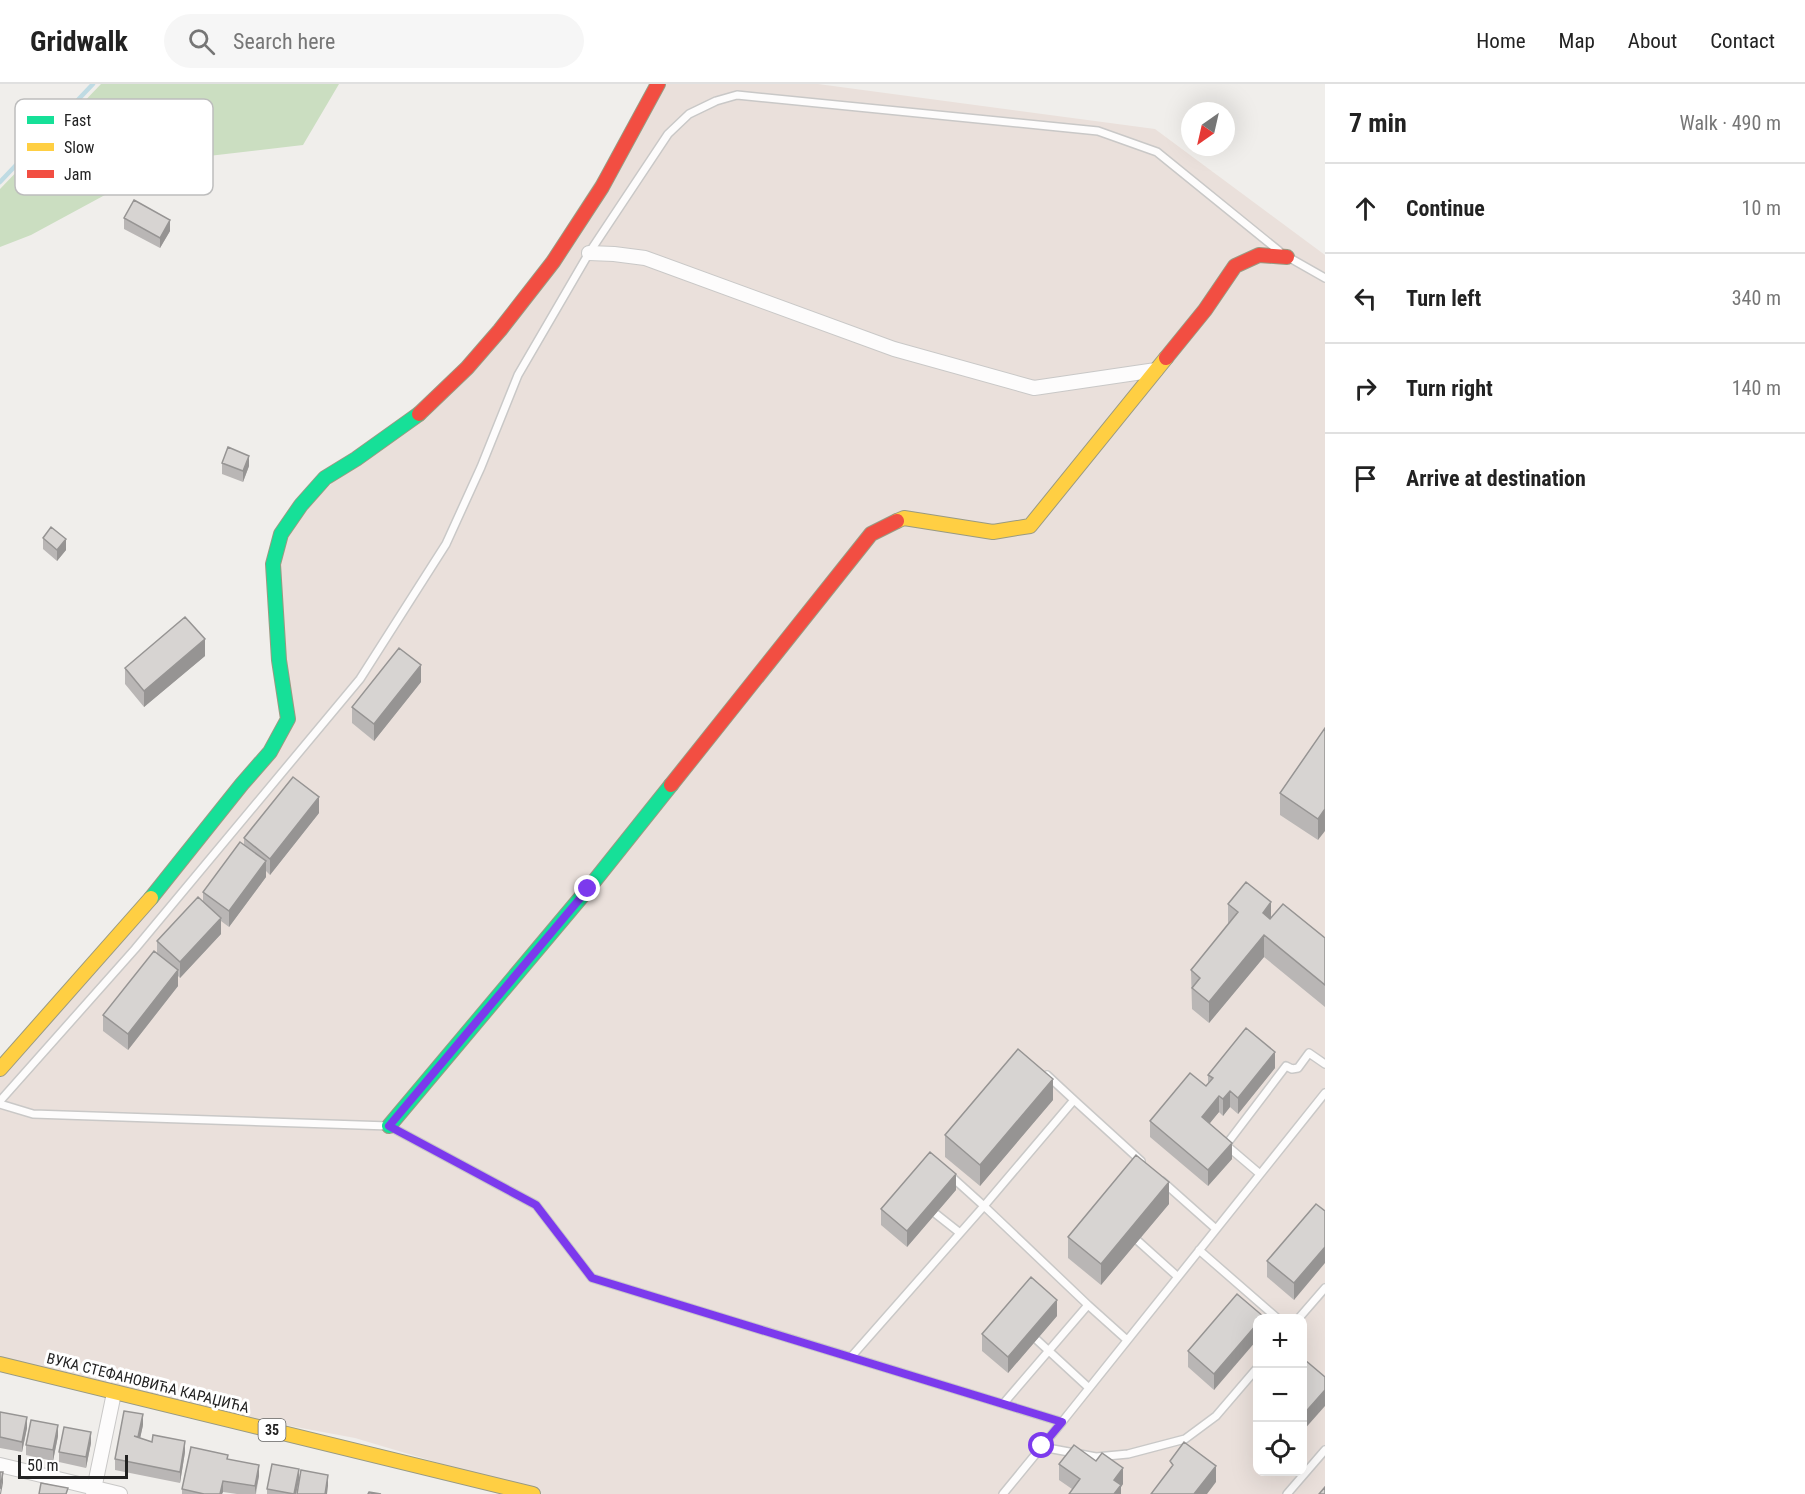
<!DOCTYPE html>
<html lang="en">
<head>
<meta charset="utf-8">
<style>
  body { margin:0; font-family:"Roboto Condensed",sans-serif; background:#f6f6f6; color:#222 }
  .controls { position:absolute; right:18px; bottom:18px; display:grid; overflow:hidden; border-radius:12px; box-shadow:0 6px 24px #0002 }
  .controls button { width:54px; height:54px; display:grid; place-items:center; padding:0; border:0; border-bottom:2px solid #e0e0e0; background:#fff; color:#222; font:30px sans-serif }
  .compass { position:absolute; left:1181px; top:18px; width:54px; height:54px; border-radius:50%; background:#fff; box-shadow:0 6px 24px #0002; rotate:214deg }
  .scale { position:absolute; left:18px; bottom:15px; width:110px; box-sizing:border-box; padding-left:6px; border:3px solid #222; border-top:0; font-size:16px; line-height:21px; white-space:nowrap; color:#222; -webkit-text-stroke:4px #fff; paint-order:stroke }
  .stop { position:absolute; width:18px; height:18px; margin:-14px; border:4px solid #7c3aed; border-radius:50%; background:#fff }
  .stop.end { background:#7c3aed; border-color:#fff; box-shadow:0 2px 6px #0008 }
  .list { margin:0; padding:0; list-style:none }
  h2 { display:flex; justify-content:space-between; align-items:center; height:78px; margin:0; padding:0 24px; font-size:26px }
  h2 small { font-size:20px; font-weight:400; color:#767676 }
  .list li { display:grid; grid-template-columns:39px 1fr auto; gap:18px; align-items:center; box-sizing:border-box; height:90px; padding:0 24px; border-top:2px solid #e0e0e0 }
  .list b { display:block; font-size:22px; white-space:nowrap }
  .list em { font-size:20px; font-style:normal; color:#767676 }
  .icon { flex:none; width:33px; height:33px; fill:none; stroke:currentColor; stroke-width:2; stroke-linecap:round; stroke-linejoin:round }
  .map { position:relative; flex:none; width:1325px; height:1410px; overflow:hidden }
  header { display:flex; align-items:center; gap:36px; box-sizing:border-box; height:84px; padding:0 30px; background:#fff; border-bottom:2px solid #e0e0e0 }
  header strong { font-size:28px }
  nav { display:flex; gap:33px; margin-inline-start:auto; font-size:21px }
  .search { width:420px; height:54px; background:#f6f6f6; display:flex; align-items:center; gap:15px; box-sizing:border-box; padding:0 21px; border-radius:33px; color:#767676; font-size:22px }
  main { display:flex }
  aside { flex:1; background:#fff }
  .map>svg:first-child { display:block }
  .military { fill:#eae0db; fill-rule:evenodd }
  .forest { fill:#cbdec1 }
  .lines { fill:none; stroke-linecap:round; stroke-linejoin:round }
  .stream { stroke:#bfdbe3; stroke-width:4.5 }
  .lane-casing { stroke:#c9c8c7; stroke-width:10 }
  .street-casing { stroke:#c9c8c7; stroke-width:16 }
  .fast-casing { stroke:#999a82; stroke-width:16 }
  .slow-casing { stroke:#999a82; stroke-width:16 }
  .jam-casing { stroke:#999a82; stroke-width:16 }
  .lane { stroke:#fdfcfc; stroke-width:7 }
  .street { stroke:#fdfcfc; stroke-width:14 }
  .fast { stroke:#16e098; stroke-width:14 }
  .slow { stroke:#ffcf43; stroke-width:14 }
  .jam { stroke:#f24e42; stroke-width:14 }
  .wall { fill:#b9b6b5 }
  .shaded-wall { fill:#969493 }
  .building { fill:#d7d4d2; stroke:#969493; stroke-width:1.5 }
  .route { stroke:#7c3aed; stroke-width:8 }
  .labels { text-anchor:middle; stroke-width:6; stroke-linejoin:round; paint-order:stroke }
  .shield { fill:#fff; stroke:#646464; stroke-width:1.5 }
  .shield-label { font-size:14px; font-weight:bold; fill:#222 }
  .street-label { font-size:15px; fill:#222; stroke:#fff }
  .key { fill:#fff; stroke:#bdbdbd; stroke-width:1.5 }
  .key-label { font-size:16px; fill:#222 }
</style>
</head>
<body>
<header>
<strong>Gridwalk</strong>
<div class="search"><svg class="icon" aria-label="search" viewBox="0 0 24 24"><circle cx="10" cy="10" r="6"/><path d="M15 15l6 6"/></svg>Search here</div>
<nav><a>Home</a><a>Map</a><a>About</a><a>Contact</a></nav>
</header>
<main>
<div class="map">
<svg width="1325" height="1410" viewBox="0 0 1325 1410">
  <rect width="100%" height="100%" fill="#f0eeeb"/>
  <path class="military" d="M658 0H818L1155 45 1325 171V1410H543L355 1354 114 1309 0 1280V985L281 650V450L356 375 500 246ZM1258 1234H1302V1388H1258Z"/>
  <path class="forest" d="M101 0H339L303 61 200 73 140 92 31 151 0 163V105Z"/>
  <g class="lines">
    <path class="stream" d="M0 98 93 0"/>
    <defs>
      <path id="lane" d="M1288 173 1325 194
        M1047 991 1074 1016
        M0 1017 135 865 360 595 446 460 481 383 518 291 589 169 668 50 689 30 716 17 737 11 1098 47 1157 68 1279 167
        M0 1020 33 1030 389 1042 536 1121 592 1194 1062 1338 1003 1410
        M1260 1090 1226 1061 1286 982 1292 985 1298 984 1309 969 1325 980
        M951 1096 953 1094 984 1122 1074 1016 1141 1077
        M1162 1097 1216 1145
        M936 1130 960 1149
        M1138 1157 1178 1193
        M1199 1166 1277 1234
        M1088 1221 1127 1256
        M1299 1234 1325 1204
        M1037 1256 1089 1304
        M851 1273 984 1122 1088 1221 1003 1320
        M1062 1338 1325 1009
        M1042 1363 1096 1373 1128 1370 1185 1355 1216 1332 1258 1283
        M1287 1410 1325 1366"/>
      <path id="street" d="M589 169 614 170 645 174 894 265 1034 304 1156 286
        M0 1381 120 1410
        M93 1410 114 1309"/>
      <path id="fast" d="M151 814 242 700 270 668 288 635 279 576 273 480 281 450 301 421 325 394 356 375 419 330
        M389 1042 588 805 671 701"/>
      <path id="slow" d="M897 437 904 434 993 448 1030 442 1166 274
        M0 985 151 814
        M0 1280 533 1410"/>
      <path id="jam" d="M1166 274 1205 226 1235 182 1259 171 1287 173
        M419 330 467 284 500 246 553 178 602 103 658 0
        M671 701 871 450 897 437"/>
    </defs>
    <use href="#lane" class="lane-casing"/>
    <use href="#street" class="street-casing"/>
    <use href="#fast" class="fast-casing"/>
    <use href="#slow" class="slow-casing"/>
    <use href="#jam" class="jam-casing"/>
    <use href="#lane" class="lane"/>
    <use href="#street" class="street"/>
    <use href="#fast" class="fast"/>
    <use href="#slow" class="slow"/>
    <use href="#jam" class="jam"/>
  </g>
  <path class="wall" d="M124 134 170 147 160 164 124 145Z
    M222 379 249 382 243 398 222 390Z
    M43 454 66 466 57 477 43 465Z
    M205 572 144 623 125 600V584Z
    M421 598 374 657 352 639V623Z
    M1325 644 1318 756 1280 731V709Z
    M319 729 270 791 266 787V793L229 843 221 837V850L180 894 178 892V902L128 966 103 947V931L157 870V857L203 818V808L244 762V754Z
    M1228 820 1271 834 1325 854V923L1264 873 1209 939 1192 925 1191 886 1228 841Z
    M1275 984 1238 1030 1230 1023 1223 1032 1219 1028 1209 1039 1232 1075 1208 1102 1150 1053V1037L1206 1002 1208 1000V991Z
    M1053 1016 980 1102 945 1073V1051Z
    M956 1106 907 1163 881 1141V1125Z
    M1169 1120 1101 1201 1068 1174V1153Z
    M1325 1127 1294 1216 1267 1193V1177Z
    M1057 1232 1008 1289 982 1267V1250Z
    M1264 1234 1214 1306 1188 1283V1267Z
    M0 1328 27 1344 22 1368 0 1364Z
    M1257 1330V1350L1256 1349V1333Z
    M143 1341 140 1354 185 1368 180 1399 115 1386V1375Z
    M58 1352 53 1377 26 1371V1361Z
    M91 1359 86 1384 59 1378V1368Z
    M228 1376 259 1392 256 1410H237L223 1408 222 1410H182V1405Z
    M1059 1380 1123 1400 1121 1403V1410L1072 1405 1059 1396Z
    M299 1396 296 1410H267V1405Z"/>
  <path class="shaded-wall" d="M170 136V147L160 164V154Z
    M249 372V382L243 398V387Z
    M66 455V466L57 477V466Z
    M205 555V572L144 623V607Z
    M421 581V598L374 657V640Z
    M319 713V729L270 791V775Z
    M1325 725V747L1318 756V735Z
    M266 777V793L229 843V827Z
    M1271 818V840L1263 829Z
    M221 834V850L180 894V878Z
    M1264 851V873L1209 939V918Z
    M178 886V902L128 966V950Z
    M1275 968V984L1238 1030V1014Z
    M1053 995V1016L980 1102V1081Z
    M1230 1007V1023L1223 1032V1015Z
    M1219 1012V1028L1202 1049V1033Z
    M1232 1059V1075L1208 1102V1086Z
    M956 1090V1106L907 1163V1147Z
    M1169 1098V1120L1101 1201V1180Z
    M1325 1163V1179L1294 1216V1199Z
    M1057 1216V1232L1008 1289V1273Z
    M1257 1240V1256L1214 1306V1290Z
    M1325 1306V1322L1302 1348V1332Z
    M143 1330V1341L138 1364V1353Z
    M27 1333V1344L22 1368V1358Z
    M58 1341V1352L53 1377V1366Z
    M91 1348V1359L86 1384V1373Z
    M185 1357V1368L180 1399V1388Z
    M259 1381V1392L255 1410V1402Z
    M1216 1382V1398L1207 1410H1194Z
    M1123 1384V1400L1121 1403V1410H1114V1396Z
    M299 1385V1396L296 1410H294Z
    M3 1388V1399L1 1410H0Z
    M328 1391V1402L327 1410H325Z
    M223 1397V1408L222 1410H220Z"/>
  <path class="building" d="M134 116 170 136 160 154 124 134Z
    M228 363 249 372 243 387 222 379Z
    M51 443 66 455 57 466 43 454Z
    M185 533 205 555 144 607 125 584Z
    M399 564 421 581 374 640 352 623Z
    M1325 644V725L1318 735 1280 709Z
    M293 693 319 713 270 775 244 754Z
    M240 758 266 777 229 827 203 808Z
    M1246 798 1271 818 1263 829 1270 835 1283 820 1325 854V901L1264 851 1209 918 1192 904 1200 894 1191 886 1238 828 1228 820Z
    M198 813 221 834 180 878 157 857Z
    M154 867 178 886 128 950 103 931Z
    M1246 944 1275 968 1238 1014 1230 1007 1223 1015 1219 1012 1202 1033 1232 1059 1208 1086 1150 1037 1190 989 1206 1002 1213 994 1208 991Z
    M1018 965 1053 995 980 1081 945 1051Z
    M930 1068 956 1090 907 1147 881 1125Z
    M1136 1071 1169 1098 1101 1180 1068 1153Z
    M1316 1120 1325 1127V1163L1294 1199 1267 1177Z
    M1031 1193 1057 1216 1008 1273 982 1250Z
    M1237 1210 1264 1233 1262 1234H1257V1240L1214 1290 1188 1267Z
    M1305 1276 1325 1293V1306L1302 1332V1278Z
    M124 1327 143 1330 138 1353 134 1352 152 1358 153 1351 185 1357 180 1388 115 1375Z
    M0 1328 27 1333 22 1358 0 1353Z
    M31 1336 58 1341 53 1366 26 1361Z
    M64 1343 91 1348 86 1373 59 1368Z
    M1184 1358 1216 1382 1194 1410H1151L1173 1381 1170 1377Z
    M1074 1361 1096 1377 1102 1369 1123 1384 1114 1396 1121 1401 1114 1410H1069L1080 1395 1059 1380Z
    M191 1363 228 1371 227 1375 259 1381 255 1402 223 1397 220 1410H204L182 1405Z
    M272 1380 299 1385 294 1410 267 1405Z
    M301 1386 328 1391 325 1410H297Z
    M0 1388H3L0 1405Z
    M41 1399 68 1404 66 1410H39Z
    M1325 1403V1410H1319Z
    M369 1408 381 1410H368Z"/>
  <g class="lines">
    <path class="route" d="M588 805 389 1042 536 1121 592 1194 1062 1338 1042 1362"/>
  </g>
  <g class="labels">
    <rect class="shield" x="258.5" y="1335" width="27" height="22" rx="4.5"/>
    <g class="shield-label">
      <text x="272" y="1351">35</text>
    </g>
    <g class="street-label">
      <text transform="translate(148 1299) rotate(14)" y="5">ВУКА СТЕФАНОВИЋА КАРАЏИЋА</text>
    </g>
  </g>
  <rect x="15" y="15" width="198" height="96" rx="9" class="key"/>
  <rect x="27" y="32" width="27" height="8" fill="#16e098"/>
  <rect x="27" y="59" width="27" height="8" fill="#ffcf43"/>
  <rect x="27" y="86" width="27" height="8" fill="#f24e42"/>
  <g class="key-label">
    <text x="64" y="42">Fast</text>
    <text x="64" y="69">Slow</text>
    <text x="64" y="96">Jam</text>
  </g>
</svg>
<div class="controls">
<button>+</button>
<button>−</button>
<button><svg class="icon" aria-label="locate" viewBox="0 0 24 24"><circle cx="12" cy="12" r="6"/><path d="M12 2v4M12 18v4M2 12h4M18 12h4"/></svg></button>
</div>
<svg class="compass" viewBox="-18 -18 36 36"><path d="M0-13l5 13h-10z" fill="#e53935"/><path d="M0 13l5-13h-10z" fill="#767676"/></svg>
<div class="scale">50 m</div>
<div class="stop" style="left:1042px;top:1362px"></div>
<div class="stop end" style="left:588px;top:805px"></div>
</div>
<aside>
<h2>7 min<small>Walk · 490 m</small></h2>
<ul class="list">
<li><svg class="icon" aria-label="ahead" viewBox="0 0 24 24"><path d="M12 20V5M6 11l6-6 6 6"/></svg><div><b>Continue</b></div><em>10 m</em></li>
<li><svg class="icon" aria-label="left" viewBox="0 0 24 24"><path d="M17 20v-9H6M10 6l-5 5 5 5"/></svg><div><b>Turn left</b></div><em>340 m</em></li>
<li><svg class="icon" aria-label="right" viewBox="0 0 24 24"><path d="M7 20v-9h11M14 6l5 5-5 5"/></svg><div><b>Turn right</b></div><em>140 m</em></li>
<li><svg class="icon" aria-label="arrive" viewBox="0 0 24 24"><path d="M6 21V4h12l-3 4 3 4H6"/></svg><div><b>Arrive at destination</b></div></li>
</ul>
</aside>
</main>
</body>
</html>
